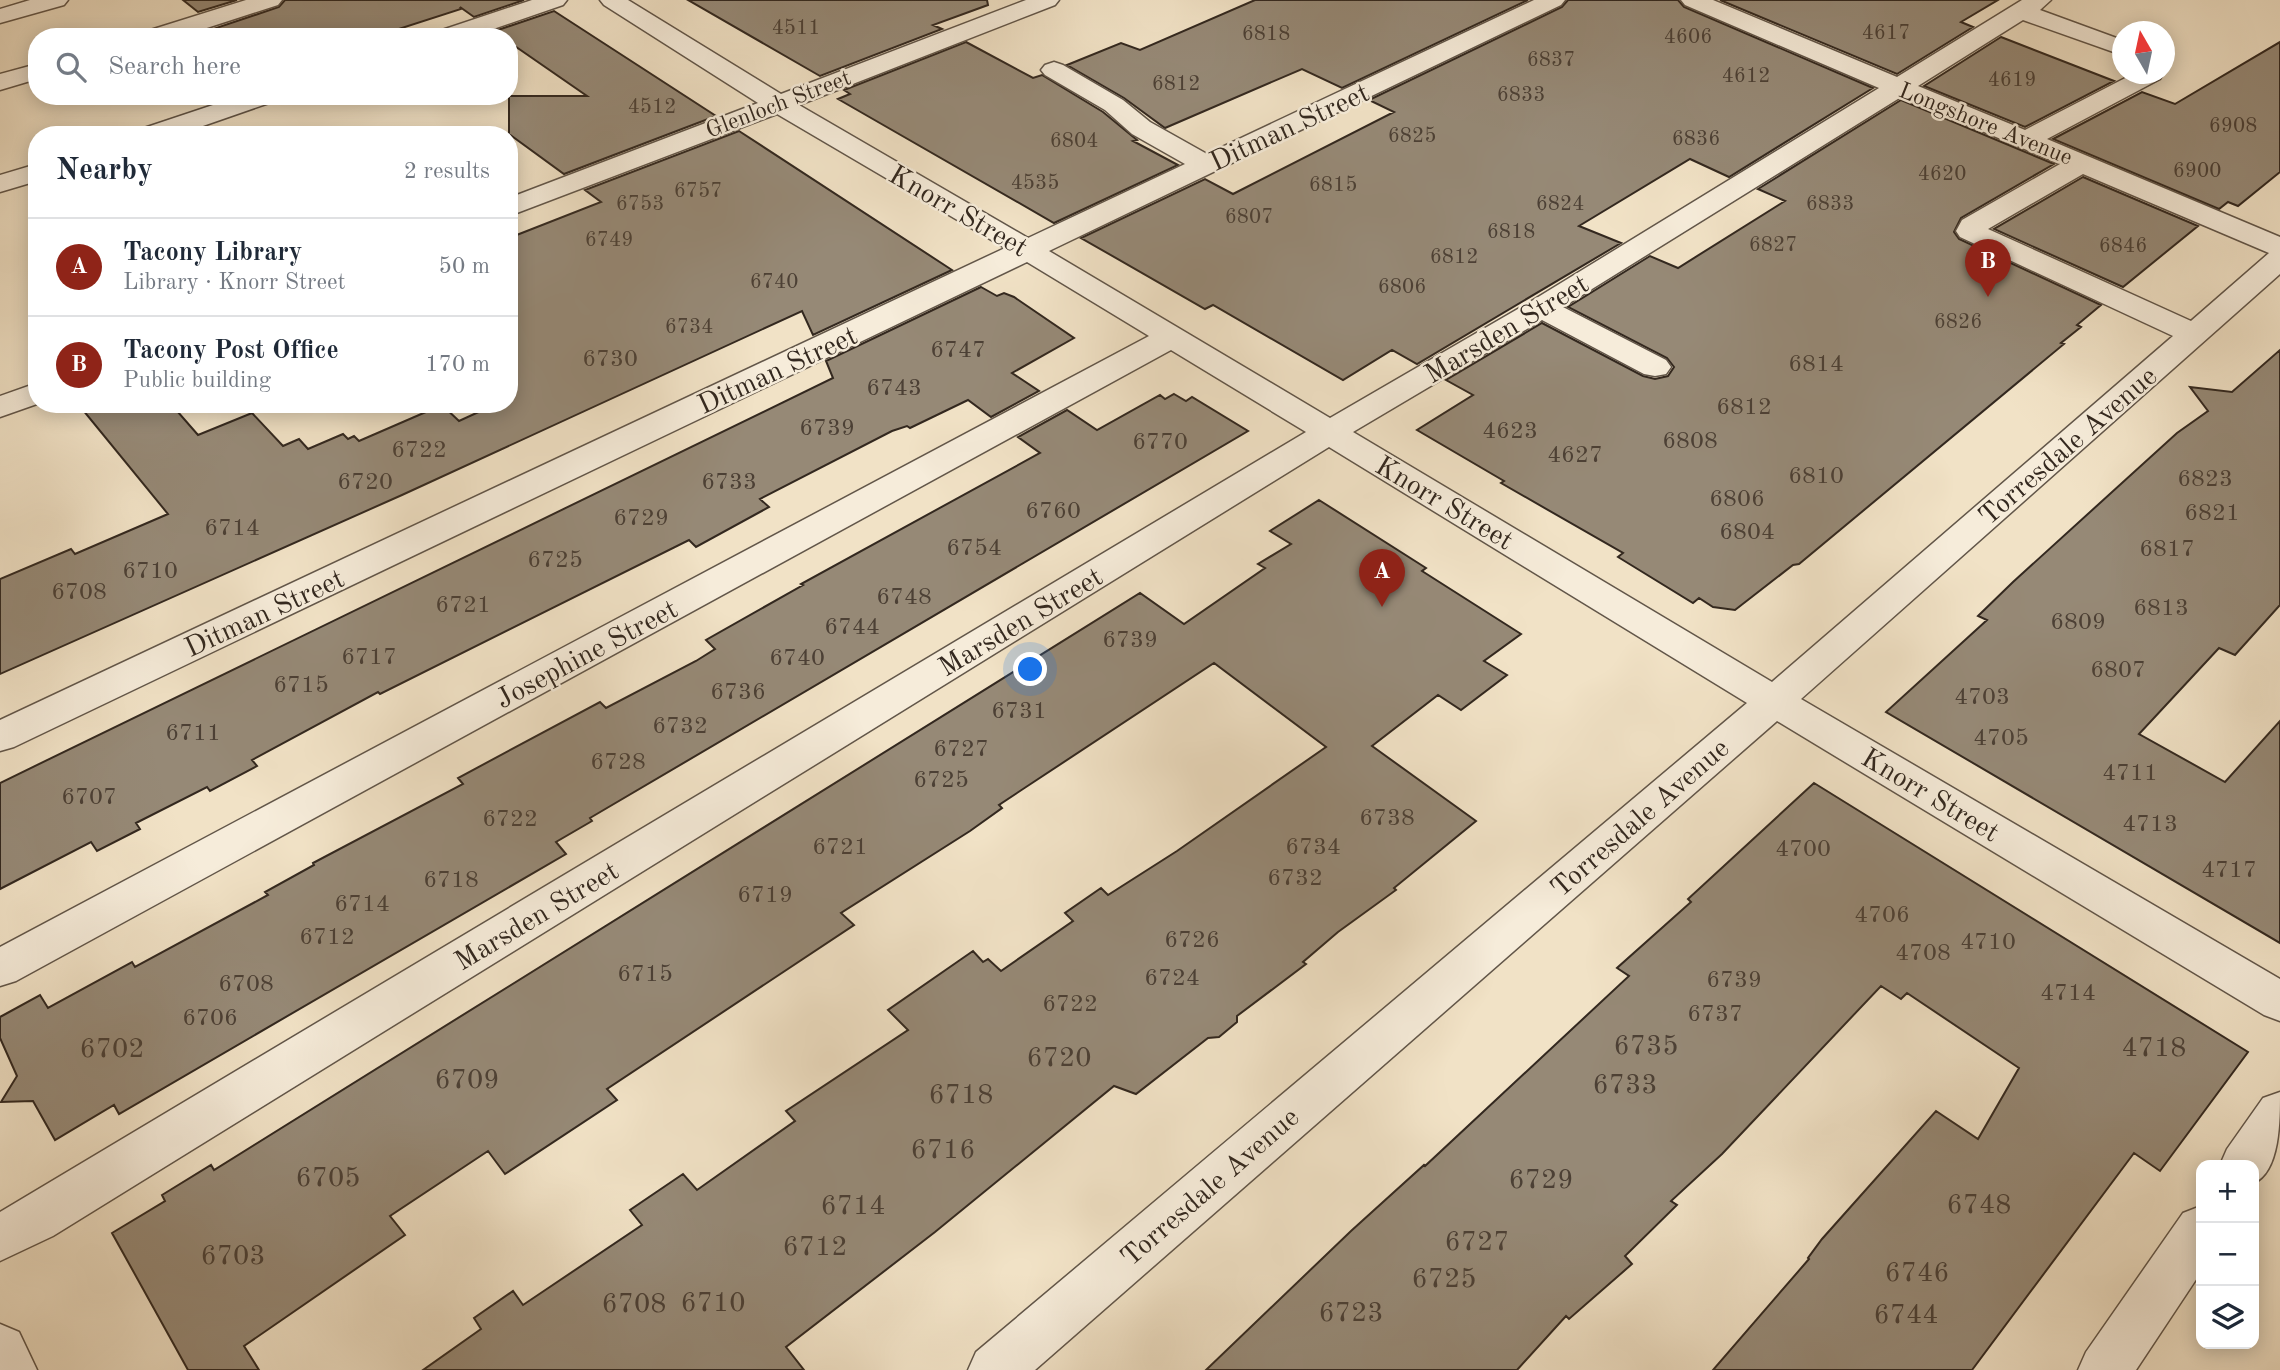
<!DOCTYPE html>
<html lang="en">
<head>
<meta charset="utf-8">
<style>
  body { margin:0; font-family:"Old Standard TT",serif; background:#f6f6f7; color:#1f2937 }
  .controls { position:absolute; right:21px; bottom:21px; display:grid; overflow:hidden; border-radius:14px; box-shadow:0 4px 18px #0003 }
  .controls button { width:63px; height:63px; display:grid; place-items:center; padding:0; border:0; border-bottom:2px solid #e0e1e3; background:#fff; color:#1f2937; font:35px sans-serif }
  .compass { position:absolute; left:2112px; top:21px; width:63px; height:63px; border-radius:50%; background:#fff; box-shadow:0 4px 18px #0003; rotate:351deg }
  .you { position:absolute; left:1031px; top:670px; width:24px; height:24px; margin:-18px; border:5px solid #fff; border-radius:50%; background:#1a73e8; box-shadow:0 0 0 10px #1a73e833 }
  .badge { display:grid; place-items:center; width:46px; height:46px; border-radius:50%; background:#8f2418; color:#fff; font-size:23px; font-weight:700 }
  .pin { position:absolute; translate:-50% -58px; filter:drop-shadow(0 2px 4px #0008) }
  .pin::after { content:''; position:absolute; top:37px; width:24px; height:21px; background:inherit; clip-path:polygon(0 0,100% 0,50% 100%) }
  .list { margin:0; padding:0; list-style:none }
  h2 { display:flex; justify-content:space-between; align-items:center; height:91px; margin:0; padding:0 28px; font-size:30px }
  h2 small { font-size:23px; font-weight:400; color:#747a83 }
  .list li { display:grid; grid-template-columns:46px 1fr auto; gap:21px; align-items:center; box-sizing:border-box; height:98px; padding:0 28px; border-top:2px solid #e0e1e3 }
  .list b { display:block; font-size:26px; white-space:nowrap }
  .list p { margin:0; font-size:23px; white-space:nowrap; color:#747a83 }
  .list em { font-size:23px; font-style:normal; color:#747a83 }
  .icon { flex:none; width:38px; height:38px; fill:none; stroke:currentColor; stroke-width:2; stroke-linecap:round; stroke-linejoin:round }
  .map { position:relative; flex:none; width:2280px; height:1370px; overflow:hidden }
  .search { position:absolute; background:#fff; box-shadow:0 4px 18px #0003; left:28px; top:28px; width:490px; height:77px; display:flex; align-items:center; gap:18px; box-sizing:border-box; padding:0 24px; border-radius:28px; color:#747a83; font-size:26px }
  .panel { position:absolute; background:#fff; box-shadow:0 4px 18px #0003; left:28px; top:126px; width:490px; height:287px; border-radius:28px }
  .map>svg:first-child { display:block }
  .building { fill:#968976; stroke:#33281f; stroke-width:2 }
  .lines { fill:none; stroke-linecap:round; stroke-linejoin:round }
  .minor-casing { stroke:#625649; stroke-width:3 }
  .minor { fill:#f6ecda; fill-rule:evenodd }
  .labels { text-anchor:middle; stroke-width:5; stroke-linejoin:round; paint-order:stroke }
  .far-number-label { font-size:21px; fill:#4c4035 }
  .far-street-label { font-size:23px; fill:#33281f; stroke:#f6ecda }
  .number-label { font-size:24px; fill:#4c4035 }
  .street-label { font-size:28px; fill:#33281f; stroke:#f6ecda }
  .near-number-label { font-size:28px; fill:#4c4035 }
</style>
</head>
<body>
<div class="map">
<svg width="2280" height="1370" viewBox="0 0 2280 1370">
  <rect width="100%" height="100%" fill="#f1e2c6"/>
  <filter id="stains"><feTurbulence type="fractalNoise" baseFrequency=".00286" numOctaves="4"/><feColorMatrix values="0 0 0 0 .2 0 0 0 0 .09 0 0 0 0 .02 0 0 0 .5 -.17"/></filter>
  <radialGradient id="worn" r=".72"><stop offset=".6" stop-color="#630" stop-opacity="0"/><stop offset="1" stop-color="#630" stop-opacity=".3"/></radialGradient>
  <path class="building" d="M183 0H237L198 12Z
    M285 0H524L474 17 460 7 461 9 374 37H227L216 28 279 7Z
    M688 0H987L988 5 933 25 942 29 820 76Z
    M1255 0H1528L1342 88 1302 69 1165 128 1124 98 1067 65 1121 43 1140 50Z
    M1568 0H1678L1684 7 1873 88 1729 177 1690 159 1579 226 1621 243 1417 364 1392 350 1343 380 1213 305 1205 309 1081 238 1205 179 1233 194 1394 112 1369 100 1562 7Z
    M1720 0H1998L1961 22 1973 27 1897 74Z
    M554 11 716 116 564 174 509 134V96H587L509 42V37H502L495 31Z
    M2001 37 2114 81 2025 127 1924 86Z
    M966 42 1033 78 1042 75 1103 112 1137 140 1133 141 1178 165 1054 223 838 99 850 94 844 90Z
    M2280 42V172L2238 206 2228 202 2219 209 2053 139 2142 92 2175 104Z
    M1901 100 2054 164 1961 218 1954 232 1959 239 2101 305 2077 325 2081 327 2061 343 2064 344 1799 564 1793 565 1735 610 1713 607 1699 598 1693 603 1618 557 1623 553 1501 483 1504 481 1417 430 1473 395 1446 380 1542 323 1643 376 1655 379 1668 376 1674 367 1667 358 1568 307 1650 256 1678 268 1785 201 1758 189Z
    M739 131 952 270 813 335 802 311 402 495 0 674V579L71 549 75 554 168 514 78 404H171L198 435 252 413 283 446 299 439 308 449 343 434 348 439 354 436 359 441 442 405 459 421 496 404H509V238L601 202 585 190Z
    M2083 177 2198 226 2123 287 1994 229Z
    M981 287 997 296 1004 293 1014 297 1074 338 1012 373 1039 391 991 417 968 400 910 428 907 426 892 431 760 499 769 507 696 547 689 540 380 694 378 692 252 760 257 766 210 791 207 787 136 823 140 829 97 851 91 842 0 889V783L833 378 826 361Z
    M2280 350V605L2235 655 2219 648 2139 734 2225 782 2280 721V943L1886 712 1987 620 1978 616 2013 582 2177 433 2208 411 2190 387 2232 392Z
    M1174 394 1186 401 1192 397 1248 431 590 818 592 821 556 842 566 854 119 1114 114 1105 55 1140 33 1101 1 1102 17 1076 0 1038V1017L40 995 48 1008 132 962 135 967 268 895 265 892 314 865 313 863 463 784 458 778 600 702 606 708 696 661 715 649 706 640 803 585 801 584 1040 453 1018 437 1067 410 1097 430 1160 395 1165 399Z
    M1319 500 1426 568 1422 571 1521 634 1484 661 1507 675 1461 710 1438 695 1372 746 1476 821 1394 888 1396 890 1338 932 1303 962 1306 964 1237 1016V1022L1219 1037 1208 1038 1136 1094 1114 1086 935 1232 786 1347 804 1370H423L481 1329 474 1318 513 1291 523 1305 642 1225 630 1210 683 1174 697 1190 795 1121 786 1111 908 1030 888 1010 973 951 983 962 988 959 1001 971 1073 921 1065 913 1101 888 1108 895 1177 851 1326 747 1214 663 1023 789 999 805 1002 808 970 831 841 913 854 925 607 1089 617 1100 505 1174 488 1151 390 1216 405 1235 244 1346 259 1370H188L112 1233 165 1201 162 1195 211 1165 214 1170 1140 593 1184 624 1265 568 1258 564 1291 544 1270 531Z
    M1814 783 2248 1052 2160 1171 2134 1153 1972 1370H1713L1809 1259 1808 1258 1822 1239 1936 1111 1978 1139 2019 1068 1907 993 1901 999 1881 986 1722 1154 1671 1201 1677 1205 1625 1256 1632 1264 1569 1319 1566 1316 1517 1370H1206L1351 1231 1424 1165 1425 1166 1629 976 1617 968 1691 902 1688 899Z"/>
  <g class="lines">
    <defs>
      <path id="minor" d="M30 0H68L64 5 0 23V9Z
        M246 0H282L278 5 179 37H141L144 32Z
        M532 0H567L563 5 470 37H433L436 32Z
        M600 0H628L781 94 1026 0H1059L1055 5 799 105 1028 238 1185 164 1132 134 1105 110 1045 75 1041 70 1045 65 1054 62 1063 65 1123 100 1150 122 1207 154 1534 0H1565L1561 5 1049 251 1330 418 1530 302 1879 88 1685 5 1681 0H1713L1897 77 2022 0H2051L2040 10 2122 40V55L2023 20 1918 86 2025 130 2133 74H2163L2160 79 2047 139 2280 237V274L1801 699 2280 979V1021L2264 1015 1777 721 1035 1370H968L976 1352 1747 703 1329 447 53 1236 0 1261V1212L1306 432 1171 350 16 981 0 986V947L1149 336 1027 262 14 747 0 751V720L1005 248 777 114 509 216V198L758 103 604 5ZM1901 97 2060 164 1962 220 1956 231 1960 237 2173 336 1772 682 1353 432 1542 320 1644 374 1655 376 1666 374 1671 367 1666 360 1563 307ZM2083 174 2269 253 2191 321 1988 229Z
        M37 64V79L0 90V74Z
        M240 96H279L275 101 177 135H137L141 129Z
        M37 164V181L0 192V175Z
        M37 383V404L0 417V396Z
        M2280 1092C2280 1121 2280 1171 2254 1183V1165H2220L2227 1149 2263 1098Z
        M2201 1206V1272L2136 1370H2078L2086 1352 2183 1213Z
        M0 1324 19 1332 37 1370H0Z"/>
    </defs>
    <use href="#minor" class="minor-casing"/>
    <use href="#minor" class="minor"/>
  </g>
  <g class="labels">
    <g class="far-number-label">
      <text x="796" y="34">4511</text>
      <text x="1886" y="39">4617</text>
      <text x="1266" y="40">6818</text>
      <text x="1688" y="43">4606</text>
      <text x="1551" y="66">6837</text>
      <text x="1746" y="82">4612</text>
      <text x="2012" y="86">4619</text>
      <text x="1176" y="90">6812</text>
      <text x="1521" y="101">6833</text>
      <text x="652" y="113">4512</text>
      <text x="2233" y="132">6908</text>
      <text x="1412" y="142">6825</text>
      <text x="1696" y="145">6836</text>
      <text x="1074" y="147">6804</text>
      <text x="2197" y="177">6900</text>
      <text x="1942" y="180">4620</text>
      <text x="1035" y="189">4535</text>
      <text x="1333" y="191">6815</text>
      <text x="698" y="197">6757</text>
      <text x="640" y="210">6753</text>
      <text x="1560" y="210">6824</text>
      <text x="1830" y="210">6833</text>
      <text x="1249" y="223">6807</text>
      <text x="1511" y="238">6818</text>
      <text x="609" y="246">6749</text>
      <text x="1773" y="251">6827</text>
      <text x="2123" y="252">6846</text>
      <text x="1454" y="263">6812</text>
      <text x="774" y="288">6740</text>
      <text x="1402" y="293">6806</text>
      <text x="1958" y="328">6826</text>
      <text x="689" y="333">6734</text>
    </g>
    <g class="far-street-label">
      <text transform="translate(778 103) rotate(-21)" y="8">Glenloch Street</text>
      <text transform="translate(1986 123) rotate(22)" y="8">Longshore Avenue</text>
    </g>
    <g class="number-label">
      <text x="958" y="357">6747</text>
      <text x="610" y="366">6730</text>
      <text x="1816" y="371">6814</text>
      <text x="894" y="395">6743</text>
      <text x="1744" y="414">6812</text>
      <text x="827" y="435">6739</text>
      <text x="1510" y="438">4623</text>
      <text x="1690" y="448">6808</text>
      <text x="1160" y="449">6770</text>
      <text x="419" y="457">6722</text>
      <text x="1575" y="462">4627</text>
      <text x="1816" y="483">6810</text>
      <text x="2205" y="486">6823</text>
      <text x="365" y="489">6720</text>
      <text x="729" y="489">6733</text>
      <text x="1737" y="506">6806</text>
      <text x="1053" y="518">6760</text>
      <text x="2212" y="520">6821</text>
      <text x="641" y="525">6729</text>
      <text x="232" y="535">6714</text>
      <text x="1747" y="539">6804</text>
      <text x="974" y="555">6754</text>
      <text x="2167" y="556">6817</text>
      <text x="555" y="567">6725</text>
      <text x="150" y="578">6710</text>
      <text x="79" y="599">6708</text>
      <text x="904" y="604">6748</text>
      <text x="463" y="612">6721</text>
      <text x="2161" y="615">6813</text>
      <text x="2078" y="629">6809</text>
      <text x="852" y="634">6744</text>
      <text x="1130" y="647">6739</text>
      <text x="369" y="664">6717</text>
      <text x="797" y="665">6740</text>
      <text x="2118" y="677">6807</text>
      <text x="301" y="692">6715</text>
      <text x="738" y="699">6736</text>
      <text x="1982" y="704">4703</text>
      <text x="1019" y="718">6731</text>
      <text x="680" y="733">6732</text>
      <text x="193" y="740">6711</text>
      <text x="2001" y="745">4705</text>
      <text x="961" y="756">6727</text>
      <text x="618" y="769">6728</text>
      <text x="2130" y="780">4711</text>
      <text x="941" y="787">6725</text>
      <text x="89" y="804">6707</text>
      <text x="1387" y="825">6738</text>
      <text x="510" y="826">6722</text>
      <text x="2150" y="831">4713</text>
      <text x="840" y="854">6721</text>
      <text x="1313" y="854">6734</text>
      <text x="1803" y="856">4700</text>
      <text x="2229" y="877">4717</text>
      <text x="1295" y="885">6732</text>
      <text x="451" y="887">6718</text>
      <text x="765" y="902">6719</text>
      <text x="362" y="911">6714</text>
      <text x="1882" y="922">4706</text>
      <text x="327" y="944">6712</text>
      <text x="1192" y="947">6726</text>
      <text x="1988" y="949">4710</text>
      <text x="1923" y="960">4708</text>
      <text x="645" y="981">6715</text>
      <text x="1172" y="985">6724</text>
      <text x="1734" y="987">6739</text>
      <text x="246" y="991">6708</text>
      <text x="2068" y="1000">4714</text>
      <text x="1070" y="1011">6722</text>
      <text x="1715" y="1021">6737</text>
      <text x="210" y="1025">6706</text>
    </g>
    <g class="street-label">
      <text transform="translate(1289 126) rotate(-25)" y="10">Ditman Street</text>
      <text transform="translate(959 210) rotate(30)" y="10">Knorr Street</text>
      <text transform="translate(1506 328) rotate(-31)" y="10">Marsden Street</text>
      <text transform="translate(777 369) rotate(-25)" y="10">Ditman Street</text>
      <text transform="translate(2067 445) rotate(-41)" y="10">Torresdale Avenue</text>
      <text transform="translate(1445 502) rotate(31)" y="10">Knorr Street</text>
      <text transform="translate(264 612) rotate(-25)" y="10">Ditman Street</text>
      <text transform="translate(1020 621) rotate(-31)" y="10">Marsden Street</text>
      <text transform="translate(586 653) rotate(-28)" y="10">Josephine Street</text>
      <text transform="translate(1931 794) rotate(31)" y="10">Knorr Street</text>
      <text transform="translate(1639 817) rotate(-41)" y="10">Torresdale Avenue</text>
      <text transform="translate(536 915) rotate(-31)" y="10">Marsden Street</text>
      <text transform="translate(1209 1186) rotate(-41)" y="10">Torresdale Avenue</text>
    </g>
    <g class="near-number-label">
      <text x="1646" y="1054">6735</text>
      <text x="2154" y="1056">4718</text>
      <text x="112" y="1057">6702</text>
      <text x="1059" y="1066">6720</text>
      <text x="467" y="1088">6709</text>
      <text x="1625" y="1093">6733</text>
      <text x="961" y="1103">6718</text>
      <text x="943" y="1158">6716</text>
      <text x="328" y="1186">6705</text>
      <text x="1541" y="1188">6729</text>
      <text x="1979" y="1213">6748</text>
      <text x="853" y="1214">6714</text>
      <text x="1477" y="1250">6727</text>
      <text x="815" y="1255">6712</text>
      <text x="233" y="1264">6703</text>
      <text x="1917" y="1281">6746</text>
      <text x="1444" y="1287">6725</text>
      <text x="713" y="1311">6710</text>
      <text x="634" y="1312">6708</text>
      <text x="1351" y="1321">6723</text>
      <text x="1906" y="1323">6744</text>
    </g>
  </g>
  <rect width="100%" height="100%" filter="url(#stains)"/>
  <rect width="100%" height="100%" fill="url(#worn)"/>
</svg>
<div class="controls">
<button>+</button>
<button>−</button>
<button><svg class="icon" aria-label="layers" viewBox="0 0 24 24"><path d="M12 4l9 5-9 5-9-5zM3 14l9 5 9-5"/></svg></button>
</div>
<svg class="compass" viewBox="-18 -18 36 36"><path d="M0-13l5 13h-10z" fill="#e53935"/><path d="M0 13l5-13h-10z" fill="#747a83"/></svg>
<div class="you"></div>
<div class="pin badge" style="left:1382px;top:607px">A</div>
<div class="pin badge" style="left:1988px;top:297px">B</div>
<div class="search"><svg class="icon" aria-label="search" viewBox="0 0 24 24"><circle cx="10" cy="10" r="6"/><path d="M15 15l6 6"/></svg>Search here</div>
<section class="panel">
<h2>Nearby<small>2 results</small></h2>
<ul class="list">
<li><span class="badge">A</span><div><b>Tacony Library</b><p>Library · Knorr Street</p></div><em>50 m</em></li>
<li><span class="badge">B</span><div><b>Tacony Post Office</b><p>Public building</p></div><em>170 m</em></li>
</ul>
</section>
</div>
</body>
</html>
